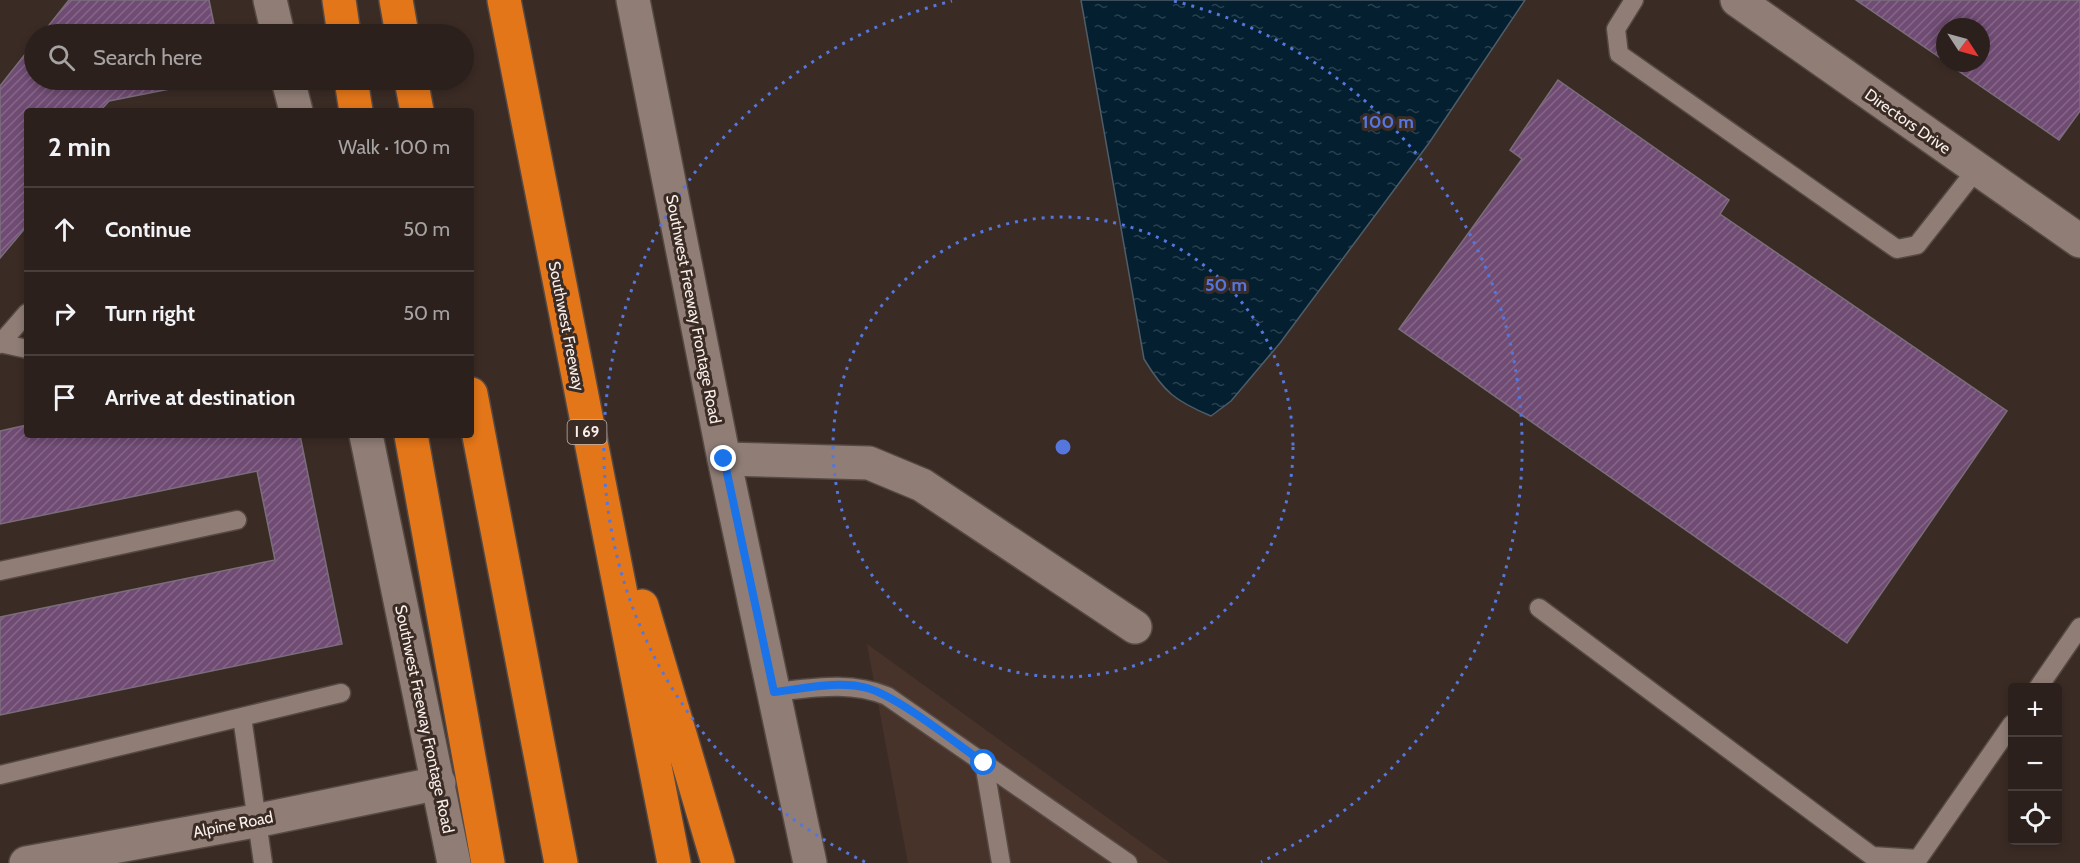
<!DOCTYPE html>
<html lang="en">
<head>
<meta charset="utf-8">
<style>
  body { margin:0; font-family:Cabin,sans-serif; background:#382d29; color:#f1f3f6 }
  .controls { position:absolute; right:18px; bottom:18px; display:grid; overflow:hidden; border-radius:6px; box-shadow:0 3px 9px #0003 }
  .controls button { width:54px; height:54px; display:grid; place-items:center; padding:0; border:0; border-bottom:2px solid #483e3b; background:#2c201c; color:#f1f3f6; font:30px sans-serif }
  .compass { position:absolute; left:1936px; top:18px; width:54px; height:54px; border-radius:50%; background:#2c201c; box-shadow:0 3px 9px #0003; rotate:126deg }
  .stop { position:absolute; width:18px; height:18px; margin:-14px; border:4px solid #1a73e8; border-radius:50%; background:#fff }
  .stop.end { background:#1a73e8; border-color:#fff; box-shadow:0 2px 6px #0008 }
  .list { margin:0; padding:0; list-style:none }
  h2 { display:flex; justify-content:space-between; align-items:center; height:78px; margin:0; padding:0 24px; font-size:26px }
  h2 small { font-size:20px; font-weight:400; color:#a6a3a3 }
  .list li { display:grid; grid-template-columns:39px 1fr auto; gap:18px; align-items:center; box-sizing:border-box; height:84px; padding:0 24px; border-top:2px solid #483e3b }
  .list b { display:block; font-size:22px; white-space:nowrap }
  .list em { font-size:20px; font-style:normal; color:#a6a3a3 }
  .icon { flex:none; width:33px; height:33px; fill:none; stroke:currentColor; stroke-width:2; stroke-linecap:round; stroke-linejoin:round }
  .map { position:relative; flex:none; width:2080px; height:863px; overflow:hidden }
  .search { position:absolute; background:#2c201c; box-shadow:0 3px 9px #0003; left:24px; top:24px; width:450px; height:66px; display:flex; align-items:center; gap:15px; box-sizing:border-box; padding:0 21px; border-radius:33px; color:#a6a3a3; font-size:22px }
  .panel { position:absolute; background:#2c201c; box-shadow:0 3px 9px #0003; left:24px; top:108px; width:450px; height:330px; border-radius:6px }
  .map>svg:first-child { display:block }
  .built { fill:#48332a }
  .water { fill:url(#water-ripples); stroke:#4e5d68; stroke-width:1.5 }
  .building { fill:url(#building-hatch); stroke:#7a6e7b; stroke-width:1.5 }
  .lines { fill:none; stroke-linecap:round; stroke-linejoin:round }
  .lane-casing { stroke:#554943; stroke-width:21 }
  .street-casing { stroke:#554943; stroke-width:36 }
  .secondary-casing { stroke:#554943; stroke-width:36 }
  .highway-casing { stroke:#554943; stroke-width:36 }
  .lane { stroke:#8f7d76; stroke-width:18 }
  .street { stroke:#8f7d76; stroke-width:33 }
  .secondary { stroke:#8f7d76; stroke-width:33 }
  .highway { stroke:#e37619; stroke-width:33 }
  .route { stroke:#1a73e8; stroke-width:8 }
  .ring { fill:none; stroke:#5476dd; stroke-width:3; stroke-dasharray:3 6 }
  .labels { text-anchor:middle; stroke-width:6; stroke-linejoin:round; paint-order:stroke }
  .shield { fill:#3b2b25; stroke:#c0b4b0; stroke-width:1.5 }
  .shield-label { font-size:15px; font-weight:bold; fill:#f9efeb }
  .street-label { font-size:16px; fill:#f9efeb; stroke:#3b2b25 }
  .centre { fill:#5476dd; stroke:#3b2b25; stroke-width:3 }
  .ring-label { font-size:18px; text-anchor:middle; font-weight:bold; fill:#5476dd; stroke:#3b2b25; stroke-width:6; stroke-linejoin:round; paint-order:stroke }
</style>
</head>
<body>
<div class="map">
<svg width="2080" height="863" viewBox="0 0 2080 863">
  <defs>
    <pattern id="water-ripples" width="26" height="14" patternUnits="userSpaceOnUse" patternTransform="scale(1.5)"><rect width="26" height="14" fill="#041f30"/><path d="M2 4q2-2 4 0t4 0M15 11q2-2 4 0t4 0" fill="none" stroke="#29404e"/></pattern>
    <pattern id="building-hatch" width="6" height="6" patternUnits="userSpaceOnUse" patternTransform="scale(1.5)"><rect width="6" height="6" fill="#704c74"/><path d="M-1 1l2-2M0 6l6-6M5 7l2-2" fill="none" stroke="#856688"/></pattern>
  </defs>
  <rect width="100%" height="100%" fill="#3b2b25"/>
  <path class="built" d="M867 644 1170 863H908Z"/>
  <path class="water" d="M1081 0H1525L1429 143 1280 343 1231 401 1211 416C1175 401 1164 392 1144 359Z"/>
  <path class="building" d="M69 0H209L216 34H42Z
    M1856 0H2080V111L2059 140 1947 63H1981V27H1945V61Z
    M34 43V80H215L109 101 100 111H27V226L0 258V86Z
    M1558 80 1729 200 1720 214 2007 411 1847 643 1399 329 1522 159 1510 150Z
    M27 425V435H300L342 644 0 715V617L275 560 257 471 0 524V431Z"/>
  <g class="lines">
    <defs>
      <path id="lane" d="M1634 0 1616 29 1619 54 1897 249 1917 245 1976 170
        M0 343 27 349
        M0 344 27 313
        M0 571 237 520
        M1539 608 1872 856 1918 859 2012 724
        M2038 688 2080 627
        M774 692C813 688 850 681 887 696L1128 863
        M242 717 263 863
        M984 763 1001 863
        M0 775 341 693"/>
      <path id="street" d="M1737 0 2080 241
        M724 459 869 463 922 485 1135 627
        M26 863 255 821 439 783"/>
      <path id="secondary" d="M270 0 278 34
        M633 0 724 459 810 863
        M288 80 296 111
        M366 435 454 863"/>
      <path id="highway" d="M339 0 344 34
        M396 0 402 34
        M504 0 674 863
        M351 80 356 111
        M411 80 417 111
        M471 394 561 863
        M411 435 488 863
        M642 606 718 863"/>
    </defs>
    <use href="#lane" class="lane-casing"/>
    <use href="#street" class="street-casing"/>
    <use href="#secondary" class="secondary-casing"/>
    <use href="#highway" class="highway-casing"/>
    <use href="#lane" class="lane"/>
    <use href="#street" class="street"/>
    <use href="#secondary" class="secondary"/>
    <use href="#highway" class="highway"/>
  </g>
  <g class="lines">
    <path class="route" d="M724 459 774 692C803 689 838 680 867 688 899 697 954 742 984 763"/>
  </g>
  <g class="ring">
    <circle cx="1063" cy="447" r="230"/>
    <path d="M865 862A460 460 0 0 1 952 1M1174 1A460 460 0 0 1 1261 862"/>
  </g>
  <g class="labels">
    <rect class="shield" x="567.5" y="420" width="39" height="24" rx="4.5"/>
    <g class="shield-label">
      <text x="587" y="437">I 69</text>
    </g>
    <g class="street-label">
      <text transform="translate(1908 121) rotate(35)" y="6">Directors Drive</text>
      <text transform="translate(694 309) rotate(79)" y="6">Southwest Freeway Frontage Road</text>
      <text transform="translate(567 326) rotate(79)" y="6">Southwest Freeway</text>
      <text transform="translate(425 719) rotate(78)" y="6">Southwest Freeway Frontage Road</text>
      <text transform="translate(233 824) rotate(-11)" y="6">Alpine Road</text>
    </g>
  </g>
  <circle cx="1063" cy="447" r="9" class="centre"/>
  <g class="ring-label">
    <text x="1388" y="128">100 m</text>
    <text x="1226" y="291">50 m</text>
  </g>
</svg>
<div class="controls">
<button>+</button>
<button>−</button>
<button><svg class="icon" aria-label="locate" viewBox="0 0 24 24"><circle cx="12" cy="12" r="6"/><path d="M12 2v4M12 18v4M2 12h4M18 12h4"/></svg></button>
</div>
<svg class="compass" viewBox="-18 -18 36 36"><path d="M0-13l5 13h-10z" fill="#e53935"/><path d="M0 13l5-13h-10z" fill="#a6a3a3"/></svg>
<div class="stop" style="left:984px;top:763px"></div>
<div class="stop end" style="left:724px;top:459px"></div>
<div class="search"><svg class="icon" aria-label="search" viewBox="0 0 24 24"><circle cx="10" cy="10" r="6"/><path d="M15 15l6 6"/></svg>Search here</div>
<section class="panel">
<h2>2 min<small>Walk · 100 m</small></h2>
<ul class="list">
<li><svg class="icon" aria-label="ahead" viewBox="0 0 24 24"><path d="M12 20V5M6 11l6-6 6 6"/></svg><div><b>Continue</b></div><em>50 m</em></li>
<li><svg class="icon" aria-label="right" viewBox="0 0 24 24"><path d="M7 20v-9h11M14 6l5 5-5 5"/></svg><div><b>Turn right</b></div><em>50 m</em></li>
<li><svg class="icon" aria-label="arrive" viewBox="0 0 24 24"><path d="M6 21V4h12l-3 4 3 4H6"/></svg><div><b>Arrive at destination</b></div></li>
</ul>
</section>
</div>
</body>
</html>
